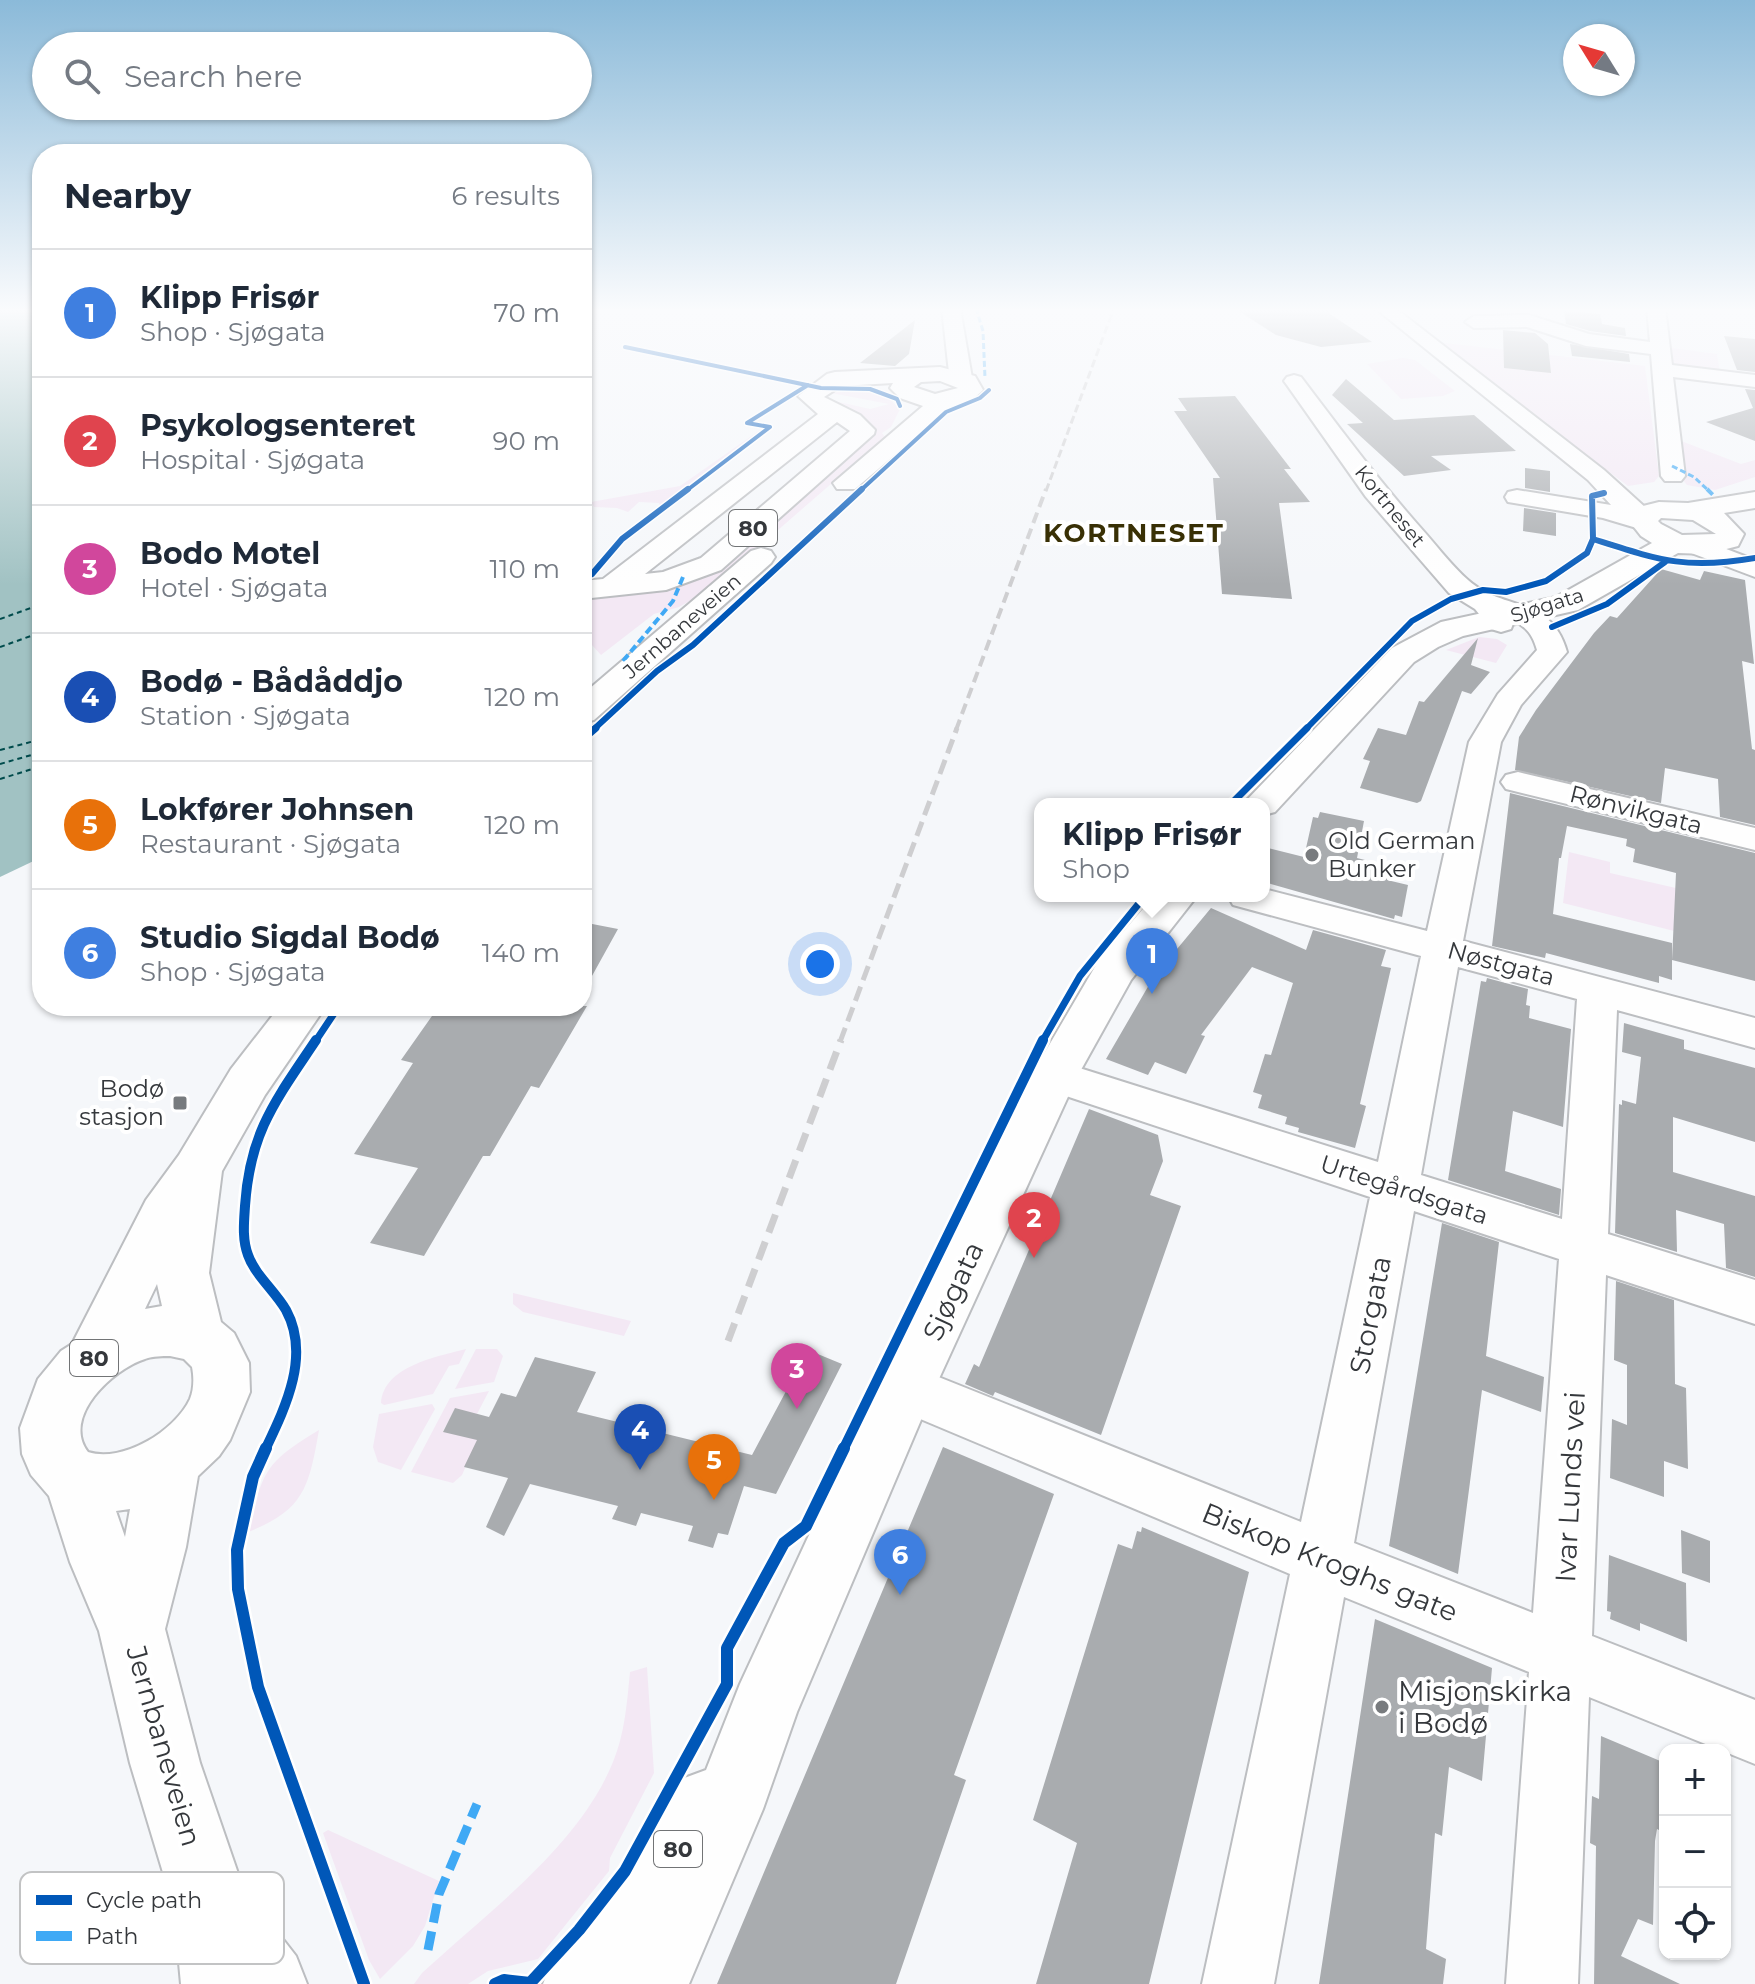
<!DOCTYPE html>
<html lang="en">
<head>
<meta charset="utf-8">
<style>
  body { margin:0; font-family:Montserrat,sans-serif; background:#f2f2f3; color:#1f2937 }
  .controls { position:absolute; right:24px; bottom:24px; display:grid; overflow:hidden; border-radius:16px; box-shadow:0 2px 6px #0004 }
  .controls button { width:72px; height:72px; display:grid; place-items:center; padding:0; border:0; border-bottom:2px solid #e0e1e3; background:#fff; color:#1f2937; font:40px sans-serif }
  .compass { position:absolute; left:1563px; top:24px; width:72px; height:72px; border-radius:50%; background:#fff; box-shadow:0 2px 6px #0004; rotate:307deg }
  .you { position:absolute; left:820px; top:964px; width:28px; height:28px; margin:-20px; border:6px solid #fff; border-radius:50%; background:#1a73e8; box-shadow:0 0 0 12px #1a73e833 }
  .badge { display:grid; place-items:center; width:52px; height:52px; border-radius:50%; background:#787b7e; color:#fff; font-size:26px; font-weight:700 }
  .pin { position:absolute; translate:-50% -66px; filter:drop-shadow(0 2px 4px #0008) }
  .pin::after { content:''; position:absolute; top:42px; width:28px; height:24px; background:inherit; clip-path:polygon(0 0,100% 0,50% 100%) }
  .popup { position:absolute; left:1034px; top:798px; width:236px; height:104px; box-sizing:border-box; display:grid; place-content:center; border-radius:16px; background:#fff; filter:drop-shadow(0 2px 6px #0005); font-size:26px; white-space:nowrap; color:#747a83 }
  .popup b { font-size:30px; color:#1f2937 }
  .popup::after { content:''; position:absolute; left:50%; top:100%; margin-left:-16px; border:16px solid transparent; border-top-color:#fff }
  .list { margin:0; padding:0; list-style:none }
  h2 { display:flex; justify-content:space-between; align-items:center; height:104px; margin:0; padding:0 32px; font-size:34px }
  h2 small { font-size:26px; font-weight:400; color:#747a83 }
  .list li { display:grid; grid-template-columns:52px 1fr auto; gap:24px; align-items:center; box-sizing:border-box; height:128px; padding:0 32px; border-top:2px solid #e0e1e3 }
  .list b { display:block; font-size:30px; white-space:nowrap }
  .list p { margin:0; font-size:26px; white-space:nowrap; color:#747a83 }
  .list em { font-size:26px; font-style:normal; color:#747a83 }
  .icon { flex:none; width:44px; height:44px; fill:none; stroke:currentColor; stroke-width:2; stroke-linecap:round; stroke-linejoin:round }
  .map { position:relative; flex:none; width:1755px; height:1984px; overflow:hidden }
  .search { position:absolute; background:#fff; box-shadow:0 2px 6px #0004; left:32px; top:32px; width:560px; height:88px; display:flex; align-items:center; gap:20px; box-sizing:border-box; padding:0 28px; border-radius:44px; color:#747a83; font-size:30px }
  .panel { position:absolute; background:#fff; box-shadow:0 2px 6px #0004; left:32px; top:144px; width:560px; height:872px; border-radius:32px }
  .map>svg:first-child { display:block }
  .green { fill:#f3e8f4 }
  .water { fill:#a1c2c3 }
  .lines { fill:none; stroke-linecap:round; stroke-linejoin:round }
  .ferry { stroke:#004b4c; stroke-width:2; stroke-dasharray:5 4; stroke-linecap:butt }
  .building { fill:#a9acaf }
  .minor-casing { stroke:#bcbec1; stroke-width:4 }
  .highway-casing { stroke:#bcbec1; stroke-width:4 }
  .minor { fill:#fefefe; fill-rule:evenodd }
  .highway { fill:#fefefe; fill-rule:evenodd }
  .rail-far3 { stroke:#ceced0; stroke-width:3; stroke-dasharray:8 4; stroke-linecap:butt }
  .rail-far2 { stroke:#ceced0; stroke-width:4; stroke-dasharray:11 6; stroke-linecap:butt }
  .rail-far1 { stroke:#ceced0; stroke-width:5; stroke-dasharray:15 7; stroke-linecap:butt }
  .rail { stroke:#ceced0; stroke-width:7; stroke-dasharray:19 10; stroke-linecap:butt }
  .quiet-far2 { stroke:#3fa9f5; stroke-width:3; stroke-dasharray:6 3; stroke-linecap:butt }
  .quiet-far1 { stroke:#3fa9f5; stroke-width:4; stroke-dasharray:8 4; stroke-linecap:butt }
  .quiet { stroke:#3fa9f5; stroke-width:9; stroke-dasharray:19 9; stroke-linecap:butt }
  .cycleway-far4-casing { stroke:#fff; stroke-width:7 }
  .cycleway-far3-casing { stroke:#fff; stroke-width:9 }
  .cycleway-far2-casing { stroke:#fff; stroke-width:12 }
  .cycleway-far1-casing { stroke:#fff; stroke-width:15 }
  .cycleway-casing { stroke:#fff; stroke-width:17 }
  .cycleway-far4 { stroke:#0057b8; stroke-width:4 }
  .cycleway-far3 { stroke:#0057b8; stroke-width:6 }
  .cycleway-far2 { stroke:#0057b8; stroke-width:7 }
  .cycleway-far1 { stroke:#0057b8; stroke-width:10 }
  .cycleway { stroke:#0057b8; stroke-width:12 }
  .poi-dot { fill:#787b7e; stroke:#fff; stroke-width:3 }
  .labels { text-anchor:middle; stroke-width:8; stroke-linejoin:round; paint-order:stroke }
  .far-street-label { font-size:20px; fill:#35383c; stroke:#fff }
  .shield { fill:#fff; stroke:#727476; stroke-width:2 }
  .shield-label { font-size:22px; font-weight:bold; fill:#35383c }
  .street-label { font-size:24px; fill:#35383c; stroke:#fff }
  .poi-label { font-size:24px; fill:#35383c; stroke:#fff; text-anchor:start }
  .far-district-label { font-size:26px; font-weight:bold; letter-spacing:2px; fill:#393005; stroke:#fff }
  .near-street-label { font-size:28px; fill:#35383c; stroke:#fff }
  .near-poi-label { font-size:28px; fill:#35383c; stroke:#fff; text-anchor:start }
  .key { fill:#fff; stroke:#c2c3c4; stroke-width:2 }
  .key-label { font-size:22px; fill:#35383c }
</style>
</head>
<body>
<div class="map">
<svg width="1755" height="1984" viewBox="0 0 1755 1984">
  <rect width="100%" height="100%" fill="#f5f7fa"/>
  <path class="green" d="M1436 342 1645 366 1659 476 1654 482 1628 486Z
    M1664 347 1717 354 1720 374 1669 367Z
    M1403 358 1415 360 1455 391 1443 396 1401 399 1367 364Z
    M859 390 886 396 900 409 891 427 882 433 885 437 709 590 679 607 654 614 601 655 582 634V600C627 585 679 596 720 567L872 436 874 429 871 423 833 406 825 399 870 409 889 404 831 393Z
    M760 430 765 431 646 520 643 519 660 506 659 503 639 502 628 512 617 508 594 507 591 502 680 486Z
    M1676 439 1741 464 1755 460V477L1715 490 1687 485 1681 477Z
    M1479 637 1497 639 1507 645 1496 663 1446 650Z
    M1569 852 1610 862V873L1689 891 1690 935 1563 903Z
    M513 1293 631 1321 624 1336 523 1312 513 1304Z
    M466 1349 459 1364 449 1366 433 1394 384 1405 381 1403C384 1366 436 1357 466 1349Z
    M476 1349H497L503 1356 494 1382 455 1389Z
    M489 1391 477 1414 455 1409 443 1431 479 1437 462 1475 453 1483 411 1472 450 1398Z
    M432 1404 435 1409 401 1470 378 1462 373 1447 379 1414Z
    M319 1430C309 1486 305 1510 248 1532 263 1471 264 1463 319 1430Z
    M647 1667 654 1773 610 1858 609 1871 538 1959 488 1971 468 1984H414L422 1973C488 1912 579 1846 613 1762 625 1733 627 1702 630 1672Z
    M328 1830 439 1881 425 1926 413 1946 380 1979 369 1960 323 1833Z"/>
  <path class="water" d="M0 308H42V857L0 877Z"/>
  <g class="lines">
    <path class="ferry" d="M0 619 42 604
      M0 647 42 632
      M0 750 42 739
      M0 764 42 752
      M0 779 42 766"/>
  </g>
  <path class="building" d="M1234 308H1330V314L1372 342 1321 347 1276 335Z
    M1564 311 1600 314 1602 324 1625 328 1626 336 1590 331 1566 324Z
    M915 320 909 354 895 366 860 363Z
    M1503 330 1535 333 1548 344 1551 373 1504 368Z
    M1724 336 1755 339V372L1737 370Z
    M1570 344 1629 354 1630 362 1572 356Z
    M1346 379 1394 420 1474 415 1516 451 1431 456 1451 470 1404 476 1347 424 1363 423 1332 395Z
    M1745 389 1755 390V441L1706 422 1753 408Z
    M1235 396 1291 469H1284L1310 502 1279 503 1292 599 1222 594 1213 478H1220L1174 411H1187L1178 398Z
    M1525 468 1550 471V492L1525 488Z
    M1524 508 1556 513V536L1523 531Z
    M1661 569 1700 580 1704 571 1745 580 1754 664 1742 661 1752 749 1755 750V825L1720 817 1718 779 1665 768 1661 803 1515 770 1519 737 1536 710 1594 633 1610 616 1617 618Z
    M1478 638 1471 665 1490 672 1471 694 1462 691 1421 801 1417 803 1360 788 1370 761 1363 759 1378 728 1406 735 1419 701 1424 702Z
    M1510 793 1755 853V981L1672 960 1676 873 1633 862 1635 849 1626 846 1627 839 1567 826 1561 858H1559L1553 914 1672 943V980L1659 976V983L1546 953 1545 958 1492 946Z
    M1320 812 1364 821 1357 858 1381 864 1379 869 1389 872 1387 880 1408 885 1402 917 1395 915 1394 919 1264 882V847L1304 857 1313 817 1318 818Z
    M1211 908 1306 950 1313 930 1386 950 1381 966 1391 968 1360 1104 1366 1106 1355 1148 1298 1132 1299 1128 1285 1124 1287 1117 1258 1108 1262 1095 1253 1092 1265 1054 1271 1055 1293 983 1252 967 1201 1035 1205 1036 1186 1074 1155 1062 1148 1075 1106 1059 1153 978Z
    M582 922 618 929 582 994Z
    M1487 978 1528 989 1526 1005 1530 1006 1529 1018 1571 1029 1563 1127 1513 1111 1505 1171 1561 1189 1559 1215 1448 1180 1481 981 1486 982Z
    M439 1006H587L539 1088 531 1086 490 1156H483L424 1256 370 1243 418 1168 354 1154 413 1063 401 1060Z
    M1624 1023 1684 1040V1049L1755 1068V1142L1673 1117V1172L1755 1196V1277L1726 1268 1724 1224 1676 1210 1677 1252 1615 1233 1619 1104 1622 1105V1100L1636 1104 1641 1057 1622 1052Z
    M1089 1109 1158 1135 1163 1161 1150 1195 1181 1206 1101 1435 995 1392 993 1396 965 1384 974 1364 979 1367Z
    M1442 1223 1499 1242 1486 1356 1544 1377 1541 1412 1482 1390 1458 1574 1389 1546Z
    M1616 1281 1674 1300 1675 1384 1686 1388 1688 1469 1664 1461V1497L1610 1478 1612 1419 1627 1425V1365L1614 1360Z
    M808 1350 842 1364 776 1494 744 1486 728 1535 718 1533 713 1548 688 1541 693 1526 641 1513 636 1526 612 1519 618 1506 530 1484 504 1536 486 1527 508 1478 464 1467 477 1440 443 1432 455 1408 489 1417 501 1393 516 1397 535 1357 596 1372 577 1412 752 1455Z
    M943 1447 1054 1494 954 1775 966 1780 896 1984H717Z
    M1142 1527 1249 1572 1149 1984H1036L1077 1843 1033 1820 1118 1544 1132 1549 1137 1531 1141 1532Z
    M1681 1530 1710 1541V1583L1682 1573Z
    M1609 1555 1686 1583 1687 1642 1640 1623V1631L1610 1619 1611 1612 1607 1611Z
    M1375 1619 1492 1668 1482 1781 1449 1767 1442 1836 1435 1833 1426 1949 1446 1959 1443 1984H1319Z
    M1601 1736 1665 1763V1833L1657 1829 1655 1841 1653 1925 1638 1919 1621 1956 1680 1984H1594L1596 1846 1590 1843 1592 1796 1599 1799Z"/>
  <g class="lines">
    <defs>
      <path id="minor" d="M942 308H960L972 378 969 382H955L949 373Z
        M1375 308H1395L1604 470 1657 518 1649 526 1640 529 1603 518 1508 502 1505 497 1508 492 1517 490 1611 505 1588 480Z
        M1647 308H1665L1672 365 1755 375V387L1673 377 1685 476 1681 481H1665L1661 476 1651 354 1586 346 1527 327 1474 328 1465 322 1474 316 1529 315 1589 334 1650 342Z
        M1294 375 1301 377C1342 431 1382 485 1427 535 1440 550 1453 567 1468 580 1504 612 1551 595 1567 652L1521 705 1501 742 1463 941 1755 1018V1048L1617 1010 1608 1234 1755 1280V1324L1606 1275 1592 1636 1755 1700V1764L1589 1697 1578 1984H1506L1529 1672 1344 1597 1274 1984H1202L1290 1574 887 1405 880 1388 887 1371 906 1364 1301 1522 1370 1197 1039 1087 1033 1076 1039 1065 1054 1060 1378 1162 1421 956 1233 905 1228 896H1264V889L1427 931 1469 742 1498 694 1537 650C1533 636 1528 628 1514 621L1511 629 1501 632 1491 629 1475 609 1449 593 1366 497 1287 385 1284 381 1287 377ZM1458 967 1577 999 1562 1219 1421 1175ZM1414 1211 1559 1259 1533 1613 1354 1543Z
        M1695 537 1755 560V577L1686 551 1682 545 1686 539Z
        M1518 772 1755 828V850L1506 789 1501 782 1506 775Z"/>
      <path id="highway" d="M940 367 975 376 983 390 972 400 941 415 855 489H837L833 483 923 406 900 398 890 388 893 383 841 386 824 397 860 415 875 430 874 434 721 570 666 590 582 599V581L603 579 818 414 798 396 827 374 835 372ZM940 381 958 388 935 394 914 387 921 382ZM837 422 850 431 701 558 663 572 645 574Z
        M1755 492V508L1724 513 1744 534 1738 546 1707 554 1678 553 1578 610 1463 636 1438 647 1414 662 1275 812 1264 815V804H1243L1392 648 1441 622 1556 597 1652 543 1641 536 1630 522 1639 507 1659 502 1688 503ZM1661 518 1693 520 1716 534 1682 535 1661 524 1658 521Z
        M761 548 771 551 775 557 771 563 594 720 582 723V695L751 551Z
        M1154 896H1197L1131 980 1077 1077 932 1394 797 1712 763 1809 689 1984H543L554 1956 607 1888 679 1780 706 1770 740 1684 886 1369 1031 1076 1099 960Z
        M280 1006H326L265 1095 222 1171 209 1273 221 1322 234 1333 249 1363 250 1392 230 1440 219 1456 198 1476 186 1547 165 1629 200 1763 243 1888 296 1956 307 1984H181L174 1909 130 1763 99 1631 70 1562 49 1496 31 1475 22 1454 20 1428 38 1379 61 1351 72 1344 146 1200 179 1155 231 1069ZM157 1284 162 1306 145 1309ZM170 1356 184 1359 192 1367C194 1377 194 1389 190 1399 175 1431 123 1463 88 1452 61 1417 113 1369 145 1359 153 1356 162 1356 170 1356ZM130 1509 125 1537 116 1511Z"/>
    </defs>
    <use href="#minor" class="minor-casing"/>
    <use href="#highway" class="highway-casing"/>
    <use href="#minor" class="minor"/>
    <use href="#highway" class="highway"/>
    <path class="rail-far3" d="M1046 491 1114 308"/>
    <path class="rail-far2" d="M956 730 1046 489"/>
    <path class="rail-far1" d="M840 1042 957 728"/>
    <path class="rail" d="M728 1341 841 1040"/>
    <path class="quiet-far2" d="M976 308 983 331 985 378
      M1672 466 1694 477 1709 491"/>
    <path class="quiet-far1" d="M1707 489 1713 495
      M623 661 673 601 683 577"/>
    <path class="quiet" d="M428 1950 439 1894 477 1804"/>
    <defs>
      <path id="cycleway-far4" d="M625 347 821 388 870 389 897 399 900 406
        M686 491 770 427 747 423 808 385
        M860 491 946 412 980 398 989 390"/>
      <path id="cycleway-far3" d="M1593 539C1659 560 1685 570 1755 558
        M582 579 592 574 622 539 688 489
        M1552 627 1607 604 1665 562
        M593 730 657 671 693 645 862 489
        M1305 730 1412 621 1451 599 1483 590 1506 592 1546 581 1587 553 1593 539 1592 496 1604 493"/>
      <path id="cycleway-far2" d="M582 740 596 728
        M1231 804 1307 728
        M315 1042 339 1006
        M1042 1042 1080 976 1145 896"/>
      <path id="cycleway-far1" d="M265 1450C285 1408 311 1356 286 1310 275 1291 255 1275 248 1255 242 1239 244 1222 245 1206 250 1131 276 1100 316 1040
        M843 1450 1043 1040"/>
      <path id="cycleway" d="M266 1448 253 1477 237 1550 238 1589 258 1687 364 1984
        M495 1984 504 1980 530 1983 579 1930 625 1871 727 1684V1648L784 1543 806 1526 844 1448"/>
    </defs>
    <use href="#cycleway-far4" class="cycleway-far4-casing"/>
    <use href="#cycleway-far3" class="cycleway-far3-casing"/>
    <use href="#cycleway-far2" class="cycleway-far2-casing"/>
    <use href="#cycleway-far1" class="cycleway-far1-casing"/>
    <use href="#cycleway" class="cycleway-casing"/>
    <use href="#cycleway-far4" class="cycleway-far4"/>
    <use href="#cycleway-far3" class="cycleway-far3"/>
    <use href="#cycleway-far2" class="cycleway-far2"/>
    <use href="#cycleway-far1" class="cycleway-far1"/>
    <use href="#cycleway" class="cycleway"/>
  </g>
  <linearGradient id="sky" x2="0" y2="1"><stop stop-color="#8bbad9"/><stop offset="0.53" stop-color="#fafbfd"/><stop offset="1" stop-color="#fafbfd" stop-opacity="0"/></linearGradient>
  <rect width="1755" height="585" fill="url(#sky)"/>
  <g class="poi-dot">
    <circle cx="1312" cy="855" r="8"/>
    <rect x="172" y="1095" width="16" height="16" rx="4"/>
    <circle cx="1382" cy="1707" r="8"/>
  </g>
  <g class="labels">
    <g class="far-street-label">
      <text transform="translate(1390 506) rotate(51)" y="7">Kortneset</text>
      <text transform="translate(1547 605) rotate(-17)" y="7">Sjøgata</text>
      <text transform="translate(682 626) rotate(-41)" y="7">Jernbaneveien</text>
    </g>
    <g class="shield">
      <rect x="729" y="510" width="48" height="36" rx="6"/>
      <rect x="70" y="1340" width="48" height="36" rx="6"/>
      <rect x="654" y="1831" width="48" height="36" rx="6"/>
    </g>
    <g class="shield-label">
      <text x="753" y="536">80</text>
      <text x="94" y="1366">80</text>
      <text x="678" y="1857">80</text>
    </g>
    <g class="street-label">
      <text transform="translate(1636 810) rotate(14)" y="8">Rønvikgata</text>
      <text transform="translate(1501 964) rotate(15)" y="8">Nøstgata</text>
      <text transform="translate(1404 1190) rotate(18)" y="8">Urtegårdsgata</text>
    </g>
    <g class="poi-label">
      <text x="1328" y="849">Old German<tspan x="1328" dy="28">Bunker</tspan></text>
      <text x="164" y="1097" text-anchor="end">Bodø<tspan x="164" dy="28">stasjon</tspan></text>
    </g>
    <g class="far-district-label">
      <text x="1134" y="542">KORTNESET</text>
    </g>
    <g class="near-street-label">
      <text transform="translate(953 1291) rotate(-65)" y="10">Sjøgata</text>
      <text transform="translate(1370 1315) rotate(-79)" y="10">Storgata</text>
      <text transform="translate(1570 1487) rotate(-87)" y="10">Ivar Lunds vei</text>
      <text transform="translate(1330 1562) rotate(22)" y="10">Biskop Kroghs gate</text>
      <text transform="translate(164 1746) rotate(74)" y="10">Jernbaneveien</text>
    </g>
    <g class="near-poi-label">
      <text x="1398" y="1701">Misjonskirka<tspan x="1398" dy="32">i Bodø</tspan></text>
    </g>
  </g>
  <rect x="20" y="1872" width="264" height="92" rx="12" class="key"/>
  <rect x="36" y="1895" width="36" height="10" fill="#0057b8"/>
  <rect x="36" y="1931" width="36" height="10" fill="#3fa9f5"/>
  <g class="key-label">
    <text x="86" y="1908">Cycle path</text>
    <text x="86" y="1944">Path</text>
  </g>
</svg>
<div class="controls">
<button>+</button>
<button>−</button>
<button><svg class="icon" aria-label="locate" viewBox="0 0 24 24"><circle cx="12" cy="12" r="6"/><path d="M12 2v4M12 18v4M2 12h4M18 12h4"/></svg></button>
</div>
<svg class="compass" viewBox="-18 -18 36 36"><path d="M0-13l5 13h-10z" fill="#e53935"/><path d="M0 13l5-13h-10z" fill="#747a83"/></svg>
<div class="you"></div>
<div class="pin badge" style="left:1152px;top:994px;background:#3f7fe0">1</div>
<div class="popup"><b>Klipp Frisør</b>Shop</div>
<div class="pin badge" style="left:1034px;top:1258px;background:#e0444e">2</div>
<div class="pin badge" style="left:797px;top:1409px;background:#d1479c">3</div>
<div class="pin badge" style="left:640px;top:1470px;background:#1a4fb4">4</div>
<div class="pin badge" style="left:714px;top:1500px;background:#e8710a">5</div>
<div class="pin badge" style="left:900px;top:1595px;background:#3f7fe0">6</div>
<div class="search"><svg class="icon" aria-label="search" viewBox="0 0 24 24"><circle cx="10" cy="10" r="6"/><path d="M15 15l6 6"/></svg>Search here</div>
<section class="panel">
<h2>Nearby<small>6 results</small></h2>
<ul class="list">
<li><span class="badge" style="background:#3f7fe0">1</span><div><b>Klipp Frisør</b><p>Shop · Sjøgata</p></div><em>70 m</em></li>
<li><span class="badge" style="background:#e0444e">2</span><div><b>Psykologsenteret</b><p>Hospital · Sjøgata</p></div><em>90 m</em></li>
<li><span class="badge" style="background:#d1479c">3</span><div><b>Bodo Motel</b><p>Hotel · Sjøgata</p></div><em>110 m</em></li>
<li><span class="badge" style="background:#1a4fb4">4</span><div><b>Bodø - Bådåddjo</b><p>Station · Sjøgata</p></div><em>120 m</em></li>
<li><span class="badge" style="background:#e8710a">5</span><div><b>Lokfører Johnsen</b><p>Restaurant · Sjøgata</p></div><em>120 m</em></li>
<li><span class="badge" style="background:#3f7fe0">6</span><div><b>Studio Sigdal Bodø</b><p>Shop · Sjøgata</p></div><em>140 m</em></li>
</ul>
</section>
</div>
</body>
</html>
